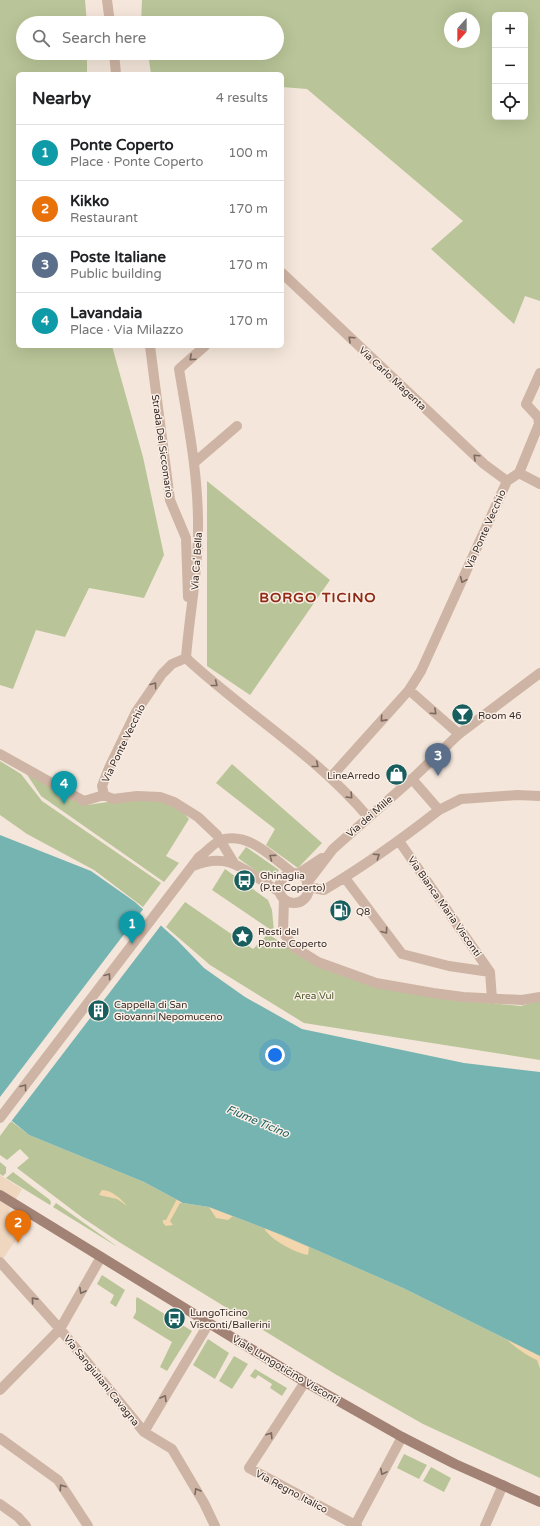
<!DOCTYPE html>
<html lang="en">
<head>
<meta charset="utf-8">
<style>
  body { margin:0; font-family:"Varela Round",sans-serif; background:#f2f2f2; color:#202124 }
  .controls { position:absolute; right:12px; top:12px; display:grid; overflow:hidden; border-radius:6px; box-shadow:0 4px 16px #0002 }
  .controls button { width:36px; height:36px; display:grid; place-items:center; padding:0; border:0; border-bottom:1px solid #e0e0e0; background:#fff; color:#202124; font:20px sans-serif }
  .compass { position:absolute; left:444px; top:12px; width:36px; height:36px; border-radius:50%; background:#fff; box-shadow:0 4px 16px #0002; rotate:201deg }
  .you { position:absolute; left:275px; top:1055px; width:14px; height:14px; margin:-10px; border:3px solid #fff; border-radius:50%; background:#1a73e8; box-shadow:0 0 0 6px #1a73e833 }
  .badge { display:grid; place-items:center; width:26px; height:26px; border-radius:50%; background:#185e5e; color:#fff; font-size:13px; font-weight:700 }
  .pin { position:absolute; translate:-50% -33px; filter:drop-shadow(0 1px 2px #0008) }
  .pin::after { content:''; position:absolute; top:21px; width:14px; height:12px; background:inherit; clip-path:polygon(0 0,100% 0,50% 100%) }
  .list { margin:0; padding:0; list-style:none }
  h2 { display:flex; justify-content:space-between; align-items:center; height:52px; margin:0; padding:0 16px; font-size:17px }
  h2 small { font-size:13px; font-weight:400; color:#757577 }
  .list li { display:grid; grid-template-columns:26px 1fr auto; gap:12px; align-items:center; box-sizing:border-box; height:56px; padding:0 16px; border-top:1px solid #e0e0e0 }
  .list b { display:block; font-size:15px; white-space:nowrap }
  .list p { margin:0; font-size:13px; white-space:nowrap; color:#757577 }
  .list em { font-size:13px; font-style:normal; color:#757577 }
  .icon { flex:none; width:22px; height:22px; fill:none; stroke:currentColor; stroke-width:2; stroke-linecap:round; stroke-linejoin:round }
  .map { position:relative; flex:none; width:540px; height:1526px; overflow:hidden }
  .search { position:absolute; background:#fff; box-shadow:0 4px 16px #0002; left:16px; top:16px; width:268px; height:44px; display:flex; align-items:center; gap:10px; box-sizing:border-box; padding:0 14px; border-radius:22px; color:#757577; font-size:15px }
  .panel { position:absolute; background:#fff; box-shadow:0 4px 16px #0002; left:16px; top:72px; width:268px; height:276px; border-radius:6px }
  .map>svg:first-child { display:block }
  .green { fill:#b9c598; fill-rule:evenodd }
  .sand { fill:#f3d6ad }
  .plaza { fill:#eed6bf }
  .water { fill:#76b4b2 }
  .pier { fill:#f4e6da }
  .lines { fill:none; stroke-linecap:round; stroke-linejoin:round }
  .minor { stroke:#ceb4a4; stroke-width:10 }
  .tertiary { stroke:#ceb4a4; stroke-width:10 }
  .secondary { stroke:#a28275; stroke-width:10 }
  .oneway { stroke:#7c695f }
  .labels { text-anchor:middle; stroke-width:3; stroke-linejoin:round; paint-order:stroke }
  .street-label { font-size:10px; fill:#382b27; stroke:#fbf0e7 }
  .poi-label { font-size:10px; fill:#382b27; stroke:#fbf0e7; text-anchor:start }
  .park-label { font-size:10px; fill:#4b5928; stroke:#fbf0e7 }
  .water-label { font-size:11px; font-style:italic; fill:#185e5e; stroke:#fbf0e7 }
  .district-label { font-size:14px; font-weight:bold; letter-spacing:1px; fill:#902b17; stroke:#fbf0e7 }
</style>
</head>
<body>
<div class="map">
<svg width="540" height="1526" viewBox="0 0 540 1526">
  <rect width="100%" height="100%" fill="#f4e6da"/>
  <path class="green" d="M0 0H85L87 23H23V53H87V74H18V346H112L143 457 164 555 144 598 89 588 65 637 36 630 13 689 0 685Z
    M142 0H540V301L525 296 514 324 431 249 463 221 307 89 282 87V74H151L148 53H277V23H141ZM495 15H525V117H495ZM450 18H474V42H450Z
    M207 481 330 580 250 695 207 666Z
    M0 761 21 774 42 801 161 883 143 907 94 870 27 834 0 815Z
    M232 764 322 843 298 868 266 845 275 829 216 783Z
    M26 773 87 805 115 801 160 800 179 808 189 819 166 856 179 863 164 882 41 796Z
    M246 847 279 870 271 882 238 858Z
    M225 869 268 900 272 910 274 932 212 890Z
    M185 902 253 949 268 934 318 966 452 1000 521 1006 540 1000V1060L304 1023 210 965 166 927Z
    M11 1121 29 1135 144 1182 183 1203 209 1207 282 1235 403 1288 540 1356V1478L423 1424 335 1374 119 1242 83 1218 17 1168 29 1158 20 1149 7 1160 0 1155V1136Z
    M0 1162 6 1167V1173L3 1176 0 1174Z
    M13 1172 50 1200 51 1203 50 1205 6 1178Z
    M56 1203 115 1245 116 1246 53 1207Z
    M102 1275 125 1290 116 1307 110 1303 114 1295 97 1284Z
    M137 1297 192 1331 167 1371 160 1367 172 1342 133 1318 136 1312V1299Z
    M208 1339 229 1353 215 1379 193 1365Z
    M234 1356 248 1364 232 1389 219 1381Z
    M255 1369 287 1388 282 1396 270 1388 272 1384 258 1375 255 1379 250 1376Z
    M404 1454 427 1465 419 1479 397 1468Z
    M431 1467 451 1478 444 1492 423 1481Z"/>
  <path class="sand" d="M102 1190C112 1190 121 1199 127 1206L117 1199 99 1195Z
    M177 1199 183 1203H180L170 1221 173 1225 166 1226 163 1223V1220H166Z
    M209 1207 233 1216 228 1220 216 1218Z
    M264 1228 309 1247 308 1255C296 1253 270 1240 264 1228Z
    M506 1339 540 1356V1369L537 1360C524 1354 517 1348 506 1339Z"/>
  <path class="plaza" d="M0 1175 22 1189 8 1212 21 1219 24 1228 0 1263Z"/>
  <path class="water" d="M0 835 91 871 135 902 178 941 204 968 245 997 302 1029 464 1063 540 1072V1356L403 1288 282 1235 209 1207 183 1203 144 1182 29 1135 0 1111Z"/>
  <path class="pier" d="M144 908 162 924 10 1123 0 1114V1097Z"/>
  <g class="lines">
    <path class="minor" d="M107 0 110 23
      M114 53 116 74
      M282 273 484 464 507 481
      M150 346 170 500 186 538 188 597
      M195 462 237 426
      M519 473 540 484
      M186 658C189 616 198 574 198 532 199 477 188 423 179 369L205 346
      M186 658C245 713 316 755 368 817
      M409 690 459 734
      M0 754 84 801 104 795
      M331 777 409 690 421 671 507 481 519 473 539 424 538 417 526 404 540 373
      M104 795 102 786 109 768 136 712 162 674 172 664 186 658
      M104 795 113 799 137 796 160 797 174 802 198 817 217 835 234 863
      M439 810 461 799 517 795 540 796
      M399 841 490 972 492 999
      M193 866C233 850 247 874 280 892
      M345 878 402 954 449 966 490 972
      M309 887 324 890C364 866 402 839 439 810L412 779
      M0 1118 199 857C206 852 214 843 221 840 249 831 274 859 294 874
      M0 1262 60 1329 144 1432 172 1449 204 1503 215 1526
      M305 1382 249 1468 357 1526
      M0 1390 60 1329 101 1257
      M144 1432 209 1323
      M0 1438 58 1480 88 1526
      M0 1504 18 1517 26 1526
      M355 1525 402 1437
      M485 1526 503 1485"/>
    <path class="tertiary" d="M279 888a15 15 0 1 1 30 0a15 15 0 1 1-30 0Z
      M298 874 322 858
      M307 883 333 849 412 779 459 734 540 673
      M284 899 283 932 294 947 318 962 376 983 433 993 463 997 522 1000 540 997"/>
    <path class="secondary" d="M0 1195 305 1382 402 1437 455 1464 540 1502"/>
  </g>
  <defs><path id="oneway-chevron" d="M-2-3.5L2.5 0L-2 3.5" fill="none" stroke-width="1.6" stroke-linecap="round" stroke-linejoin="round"/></defs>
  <g class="oneway">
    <use href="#oneway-chevron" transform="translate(351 339) rotate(-137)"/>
    <use href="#oneway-chevron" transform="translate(192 358) rotate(138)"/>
    <use href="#oneway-chevron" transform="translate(476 457) rotate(-137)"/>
    <use href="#oneway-chevron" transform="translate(463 580) rotate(114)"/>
    <use href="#oneway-chevron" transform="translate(215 684) rotate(38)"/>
    <use href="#oneway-chevron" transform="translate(154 685) rotate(-54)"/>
    <use href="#oneway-chevron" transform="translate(434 712) rotate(42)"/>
    <use href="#oneway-chevron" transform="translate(383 719) rotate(132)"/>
    <use href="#oneway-chevron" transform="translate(316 765) rotate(39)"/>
    <use href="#oneway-chevron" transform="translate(350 796) rotate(46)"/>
    <use href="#oneway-chevron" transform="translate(377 856) rotate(-34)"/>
    <use href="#oneway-chevron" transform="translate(272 857) rotate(-143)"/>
    <use href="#oneway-chevron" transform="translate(385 931) rotate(53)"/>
    <use href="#oneway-chevron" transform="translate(108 976) rotate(-53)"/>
    <use href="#oneway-chevron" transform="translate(24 1087) rotate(-53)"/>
    <use href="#oneway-chevron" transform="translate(82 1291) rotate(119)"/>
    <use href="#oneway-chevron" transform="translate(34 1300) rotate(-132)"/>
    <use href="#oneway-chevron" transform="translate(164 1398) rotate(-59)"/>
    <use href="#oneway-chevron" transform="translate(270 1435) rotate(-57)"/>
    <use href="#oneway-chevron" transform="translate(383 1472) rotate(118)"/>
    <use href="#oneway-chevron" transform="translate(62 1487) rotate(-124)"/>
    <use href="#oneway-chevron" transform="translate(197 1491) rotate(-121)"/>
  </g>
  <defs>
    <symbol id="bar-disc" viewBox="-11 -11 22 22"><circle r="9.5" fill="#185e5e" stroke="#fbf0e7"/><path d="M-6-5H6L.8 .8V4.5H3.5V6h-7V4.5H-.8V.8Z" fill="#fff"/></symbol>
    <symbol id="shop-disc" viewBox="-11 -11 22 22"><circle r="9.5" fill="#185e5e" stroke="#fbf0e7"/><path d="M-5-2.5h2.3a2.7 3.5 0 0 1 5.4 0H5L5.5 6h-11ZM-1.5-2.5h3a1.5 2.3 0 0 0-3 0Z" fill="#fff"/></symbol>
    <symbol id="bus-disc" viewBox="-11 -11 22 22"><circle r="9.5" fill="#185e5e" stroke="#fbf0e7"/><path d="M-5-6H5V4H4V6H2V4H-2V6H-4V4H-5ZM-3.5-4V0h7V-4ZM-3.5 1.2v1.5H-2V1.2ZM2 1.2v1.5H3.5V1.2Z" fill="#fff"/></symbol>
    <symbol id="fuel-disc" viewBox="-11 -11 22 22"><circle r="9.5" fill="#185e5e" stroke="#fbf0e7"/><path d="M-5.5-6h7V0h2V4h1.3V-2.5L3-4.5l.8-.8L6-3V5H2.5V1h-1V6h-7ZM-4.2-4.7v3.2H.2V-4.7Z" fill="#fff"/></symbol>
    <symbol id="sight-disc" viewBox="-11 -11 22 22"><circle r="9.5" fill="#185e5e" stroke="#fbf0e7"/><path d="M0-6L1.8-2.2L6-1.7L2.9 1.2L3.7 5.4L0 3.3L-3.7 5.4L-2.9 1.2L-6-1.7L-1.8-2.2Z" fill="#fff"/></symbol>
    <symbol id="building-disc" viewBox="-11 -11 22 22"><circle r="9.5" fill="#185e5e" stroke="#fbf0e7"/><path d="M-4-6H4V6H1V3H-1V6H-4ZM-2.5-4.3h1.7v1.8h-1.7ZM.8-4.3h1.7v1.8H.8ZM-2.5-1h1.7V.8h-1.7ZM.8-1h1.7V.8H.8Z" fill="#fff"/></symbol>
  </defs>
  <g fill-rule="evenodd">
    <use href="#bar-disc" x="450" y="702" width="25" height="25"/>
    <use href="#shop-disc" x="384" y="762" width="25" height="25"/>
    <use href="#bus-disc" x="232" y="868" width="25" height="25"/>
    <use href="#fuel-disc" x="328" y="898" width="25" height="25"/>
    <use href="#sight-disc" x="230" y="924" width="25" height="25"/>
    <use href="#building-disc" x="86" y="998" width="25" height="25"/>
    <use href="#bus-disc" x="162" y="1306" width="25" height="25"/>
  </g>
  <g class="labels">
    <g class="street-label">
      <text transform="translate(393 378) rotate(43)" y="4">Via Carlo Magenta</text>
      <text transform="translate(163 446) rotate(82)" y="4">Strada Del Siccomario</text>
      <text transform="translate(485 529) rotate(-66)" y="4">Via Ponte Vecchio</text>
      <text transform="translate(196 561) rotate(-86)" y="4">Via Ca' Bella</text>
      <text transform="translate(123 743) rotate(-64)" y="4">Via Ponte Vecchio</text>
      <text transform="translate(369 816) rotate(-41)" y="4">Via dei Mille</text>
      <text transform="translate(445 906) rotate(55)" y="4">Via Bianca Maria Visconti</text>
      <text transform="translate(286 1369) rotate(31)" y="4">Viale Lungoticino Visconti</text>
      <text transform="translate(102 1380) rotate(51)" y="4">Via Sangiuliani Cavagna</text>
      <text transform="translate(292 1491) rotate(28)" y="4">Via Regno Italico</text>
    </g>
    <g class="poi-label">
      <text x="478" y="719">Room 46</text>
      <text x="380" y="779" text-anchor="end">LineArredo</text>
      <text x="260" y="879">Ghinaglia<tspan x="260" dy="12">(P.te Coperto)</tspan></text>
      <text x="356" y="915">Q8</text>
      <text x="258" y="935">Resti del<tspan x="258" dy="12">Ponte Coperto</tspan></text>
      <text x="114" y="1008">Cappella di San<tspan x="114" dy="12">Giovanni Nepomuceno</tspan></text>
      <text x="190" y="1316">LungoTicino<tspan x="190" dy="12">Visconti/Ballerini</tspan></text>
    </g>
    <g class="park-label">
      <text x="314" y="999">Area Vul</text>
    </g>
    <g class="water-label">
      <text transform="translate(258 1121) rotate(23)" y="4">Fiume Ticino</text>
    </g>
    <g class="district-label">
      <text x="318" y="602">BORGO TICINO</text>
    </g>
  </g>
</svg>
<div class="controls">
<button>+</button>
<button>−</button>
<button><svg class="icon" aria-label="locate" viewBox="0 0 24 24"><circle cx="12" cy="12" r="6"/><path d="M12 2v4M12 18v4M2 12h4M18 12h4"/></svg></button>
</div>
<svg class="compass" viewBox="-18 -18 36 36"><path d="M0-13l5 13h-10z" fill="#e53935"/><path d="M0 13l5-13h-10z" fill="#757577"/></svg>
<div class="you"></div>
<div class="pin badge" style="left:132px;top:944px;background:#0f9aa8">1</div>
<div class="pin badge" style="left:18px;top:1243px;background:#e8710a">2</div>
<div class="pin badge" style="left:438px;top:776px;background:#5c6f8a">3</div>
<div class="pin badge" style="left:64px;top:804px;background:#0f9aa8">4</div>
<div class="search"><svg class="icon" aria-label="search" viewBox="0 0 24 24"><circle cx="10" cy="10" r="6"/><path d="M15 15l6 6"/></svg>Search here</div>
<section class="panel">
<h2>Nearby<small>4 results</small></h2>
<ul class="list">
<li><span class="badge" style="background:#0f9aa8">1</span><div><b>Ponte Coperto</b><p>Place · Ponte Coperto</p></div><em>100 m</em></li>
<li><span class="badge" style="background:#e8710a">2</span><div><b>Kikko</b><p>Restaurant</p></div><em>170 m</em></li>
<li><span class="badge" style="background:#5c6f8a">3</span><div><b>Poste Italiane</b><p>Public building</p></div><em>170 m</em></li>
<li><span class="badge" style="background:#0f9aa8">4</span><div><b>Lavandaia</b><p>Place · Via Milazzo</p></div><em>170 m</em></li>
</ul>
</section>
</div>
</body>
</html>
